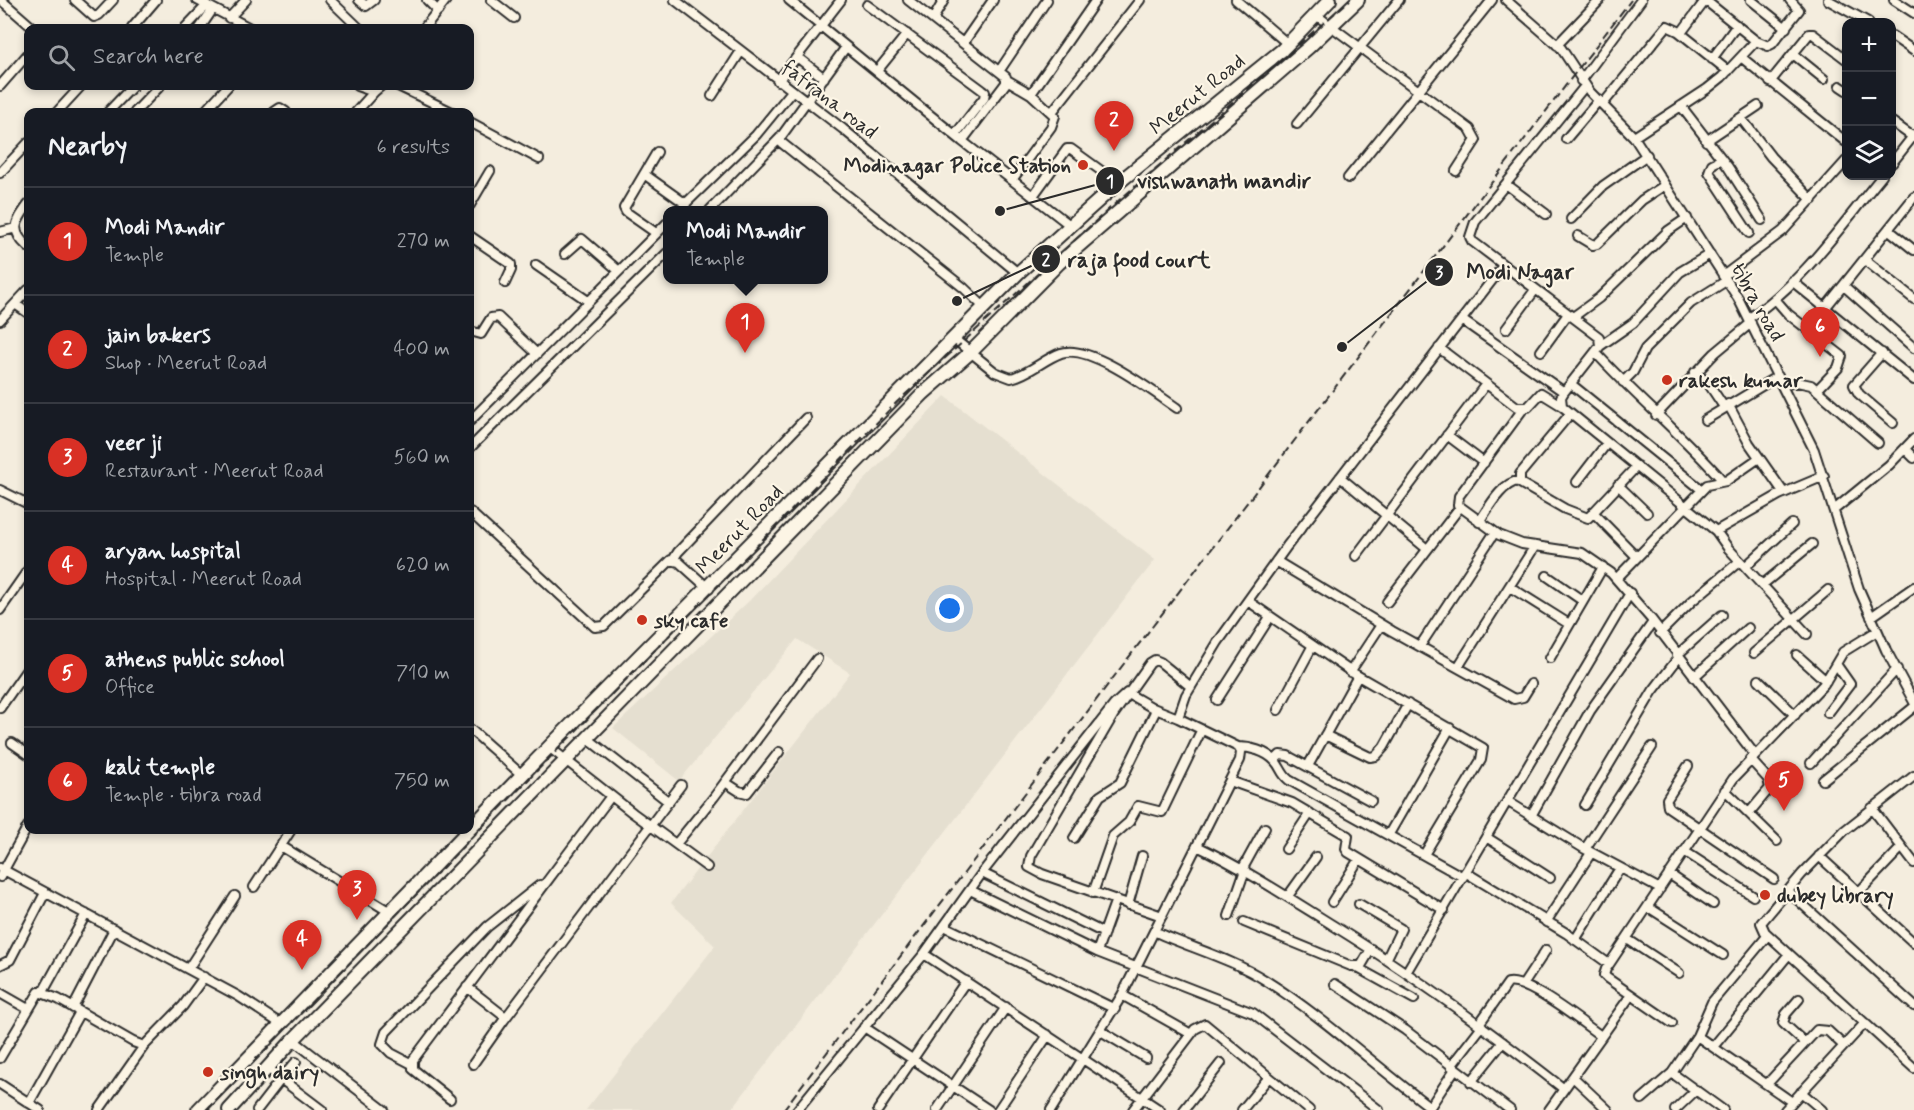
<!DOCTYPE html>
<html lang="en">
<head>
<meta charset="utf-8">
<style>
  body { margin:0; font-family:Mynerve,sans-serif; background:#242831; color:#f1f3f6 }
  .controls { position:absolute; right:18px; top:18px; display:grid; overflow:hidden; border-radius:12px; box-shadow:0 3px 9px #0003 }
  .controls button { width:54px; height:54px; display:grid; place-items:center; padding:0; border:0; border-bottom:2px solid #363941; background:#171b24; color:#f1f3f6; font:30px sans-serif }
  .you { position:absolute; left:950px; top:609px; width:21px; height:21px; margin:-15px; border:4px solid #fff; border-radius:50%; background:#1a73e8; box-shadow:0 0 0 9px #1a73e833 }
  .badge { display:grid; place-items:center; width:39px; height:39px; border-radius:50%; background:#d93025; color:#fff; font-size:20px; font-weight:700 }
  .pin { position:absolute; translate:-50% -50px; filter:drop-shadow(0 2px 3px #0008) }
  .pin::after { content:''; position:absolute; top:32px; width:21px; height:18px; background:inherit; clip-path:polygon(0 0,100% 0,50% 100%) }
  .popup { position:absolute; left:663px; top:206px; width:165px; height:78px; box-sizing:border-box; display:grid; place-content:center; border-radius:12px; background:#171b24; filter:drop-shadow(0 2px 4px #0005); font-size:20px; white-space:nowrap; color:#9ea1a6 }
  .popup b { font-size:22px; color:#f1f3f6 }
  .popup::after { content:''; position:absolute; left:50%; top:100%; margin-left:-12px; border:12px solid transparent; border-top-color:#171b24 }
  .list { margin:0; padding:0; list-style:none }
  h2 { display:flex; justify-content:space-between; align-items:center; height:78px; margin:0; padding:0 24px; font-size:26px }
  h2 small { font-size:20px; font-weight:400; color:#9ea1a6 }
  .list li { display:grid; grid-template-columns:39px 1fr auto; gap:18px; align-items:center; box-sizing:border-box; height:108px; padding:0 24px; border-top:2px solid #363941 }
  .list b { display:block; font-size:22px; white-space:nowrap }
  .list p { margin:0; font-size:20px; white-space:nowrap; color:#9ea1a6 }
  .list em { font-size:20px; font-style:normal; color:#9ea1a6 }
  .icon { flex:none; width:33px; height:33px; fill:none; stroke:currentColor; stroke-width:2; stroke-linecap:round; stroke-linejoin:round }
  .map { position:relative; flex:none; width:1914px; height:1110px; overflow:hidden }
  .search { position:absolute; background:#171b24; box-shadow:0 3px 9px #0003; left:24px; top:24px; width:450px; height:66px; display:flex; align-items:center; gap:15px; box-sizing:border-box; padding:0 21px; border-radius:12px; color:#9ea1a6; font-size:22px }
  .panel { position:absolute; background:#171b24; box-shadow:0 3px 9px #0003; left:24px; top:108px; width:450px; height:726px; border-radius:12px }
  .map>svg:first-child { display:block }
  .built { fill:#e5dfd0 }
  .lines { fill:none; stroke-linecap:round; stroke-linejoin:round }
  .minor-casing { stroke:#2b2b2b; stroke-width:12 }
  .highway-casing { stroke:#2b2b2b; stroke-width:16 }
  .minor { stroke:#fcf5e5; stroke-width:8 }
  .highway { stroke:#fcf5e5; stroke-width:12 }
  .rail { stroke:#2b2b2b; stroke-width:2; stroke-dasharray:9 4.5; stroke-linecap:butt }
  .poi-dot { fill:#c8321e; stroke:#fcf5e5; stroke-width:2 }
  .labels { text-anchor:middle; stroke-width:4.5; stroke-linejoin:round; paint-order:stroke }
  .street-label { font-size:21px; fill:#2b2b2b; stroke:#fcf5e5 }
  .poi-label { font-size:21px; font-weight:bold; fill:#2b2b2b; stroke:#fcf5e5; text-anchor:start }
  .leader { fill:none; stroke:#2b2b2b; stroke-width:2 }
  .callout-dot { fill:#2b2b2b; stroke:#fcf5e5; stroke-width:2 }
  .mark-label { font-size:18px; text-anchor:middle; font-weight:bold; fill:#fff }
  .callout-label { font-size:22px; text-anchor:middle; font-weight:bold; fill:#2b2b2b; stroke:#fcf5e5; stroke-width:4.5; stroke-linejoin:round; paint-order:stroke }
</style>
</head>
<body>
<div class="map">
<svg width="1914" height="1110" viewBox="0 0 1914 1110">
  <rect width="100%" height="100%" fill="#f4edde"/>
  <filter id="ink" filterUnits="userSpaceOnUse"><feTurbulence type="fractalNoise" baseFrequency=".0167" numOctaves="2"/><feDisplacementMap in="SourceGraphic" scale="12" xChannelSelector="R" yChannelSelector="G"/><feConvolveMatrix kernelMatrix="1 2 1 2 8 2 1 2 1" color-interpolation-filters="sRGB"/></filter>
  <g filter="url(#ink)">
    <path class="built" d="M945 396 1155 560 731 1110H586L715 946 671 903 850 673 797 639 679 781 613 728 749 601Z"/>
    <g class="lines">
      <defs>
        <path id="minor" d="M1 0 33 28
          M75 0 94 17 99 15 113 0
          M197 0 250 28
          M330 0 359 28
          M359 0 366 6 374 0
          M427 0 438 11
          M491 0 514 18
          M675 0 843 129 1018 273
          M789 0 962 141
          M908 0 1006 77V83L962 141 1071 226
          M1236 0 1288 44
          M1506 0 1561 48 1590 92 1634 137 1738 298 1814 450 1859 589 1886 650 1914 702
          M1705 0 1756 41
          M1751 0 1786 28
          M1828 0 1868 22
          M1894 0 1914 13
          M867 5 985 92 984 98 955 135
          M1316 15 1470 129 1476 140 1456 171
          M229 18 246 0
          M933 19 944 0
          M132 28 156 0
          M185 28 207 5
          M200 28 213 9
          M424 28 446 0
          M1681 33 1705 1
          M1892 36 1914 51
          M964 42 993 0
          M1557 45 1600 0
          M1793 54 1824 79
          M797 57 824 78
          M1741 57 1846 142
          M1712 59 1737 25
          M1000 70 1047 0
          M877 71 907 34
          M1007 80 1031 94 1055 116 1051 127 1012 180
          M778 81 841 0
          M1581 81 1641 0
          M1770 82 1809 34H1813L1846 59
          M0 86 28 54
          M357 86 374 92 381 86
          M398 86 452 112
          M1585 86 1475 222 1470 237 1472 241 1599 337 1600 346 1564 392 1561 397 1562 406 1716 531 1779 495 1824 476
          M1840 86 1846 90
          M1031 94 1096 0
          M712 96 741 51
          M1603 104 1667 26 1678 31 1728 71
          M1681 106 1728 167 1762 220
          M57 112 81 86
          M108 112 133 86
          M135 112 160 86
          M204 112 228 86
          M274 112 280 108 286 112
          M356 112 374 92
          M1052 112 1140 0
          M1741 118 1771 157 1812 200
          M470 122 539 159
          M1892 122 1913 137
          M1297 124 1399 0
          M1634 137 1707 89 1722 77 1753 44 1756 41 1768 46 1772 44 1799 10 1790 0
          M1566 139 1599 100
          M778 140 964 288 985 308
          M1706 141 1758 106
          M1722 159 1712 164 1709 172 1749 233
          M1892 163 1914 135
          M0 173 28 143
          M644 174 686 204
          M1348 178 1492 0
          M1506 184 1546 214
          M1033 196 1067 149H1071L1118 183
          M28 205C15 223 10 231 28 247
          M470 205 490 171
          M679 210 756 135 792 91
          M710 210 780 138 846 47
          M1571 219 1603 186 1647 155
          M1889 230 1914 250
          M0 232 16 228
          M656 233 626 212 624 208 657 152
          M470 236 511 264V270L505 283
          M1578 236 1593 245 1597 244 1642 200 1665 185
          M565 254 582 239 619 271
          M1865 260 1914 299
          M536 265 588 301
          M1723 276 1783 231 1846 161
          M1792 281 1914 380
          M1844 286 1914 348
          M1775 299 1788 314 1842 356 1838 368 1818 389
          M15 304 28 313
          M1826 307 1914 197
          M1573 317 1599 298 1668 231 1687 218
          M1749 318C1803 283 1842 224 1882 176
          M0 320 28 290
          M1462 320 1564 392
          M1506 329 1535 290
          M470 331 481 334 491 318 498 317 537 354
          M953 338 995 372 1011 378C1029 374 1044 359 1061 353 1090 343 1153 392 1177 408
          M1600 346 1633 323 1680 272 1710 254
          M1439 348 1517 407H1528L1541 393 1562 406
          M1541 351 1568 314
          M1596 353C1636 397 1684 436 1723 481
          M1882 353 1854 385 1859 394 1893 423
          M1695 372 1708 383 1724 407
          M1623 382 1633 372 1645 349 1691 303 1726 281
          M1571 384 1702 490
          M1783 385 1797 382 1811 385 1878 443
          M1728 404 1749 443 1784 493
          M1523 409 1459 496 1458 505 1499 535 1522 544 1582 553 1611 573 1651 619 1755 755
          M1570 414 1520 474V483L1565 509 1588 518 1637 466
          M1656 415 1715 353 1751 323
          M1705 420 1778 376
          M470 421 667 223
          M1447 435 1484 463
          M470 448 667 253
          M1905 449 1914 458
          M1340 477 1427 549
          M1577 482 1607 443
          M1618 485 1647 513
          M0 490 28 504
          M1834 510 1889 465 1914 439
          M470 512 595 627 604 626 671 560 679 562 709 589
          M1593 512 1637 557
          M1479 522C1488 509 1502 482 1519 481
          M1716 531 1728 548 1807 634
          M1356 556 1486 384
          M673 560 678 552 806 418
          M1276 561 1392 631 1507 695 1514 699 1523 697 1531 684
          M1746 566 1792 524
          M1547 576 1583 601
          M1617 578 1707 485 1726 481 1759 458
          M1762 585 1812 544
          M1510 587 1569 624
          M1248 601 1353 673 1483 748 1481 760 1425 853
          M1387 602 1460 507
          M0 610 28 570
          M1871 617 1914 587
          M1660 633 1692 601 1740 561
          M1420 646 1495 532
          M1754 653 1828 590
          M1677 655 1722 615
          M1797 655 1826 681
          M1550 658 1603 567
          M1458 667 1535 546
          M1350 672 1381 625
          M1694 677 1748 628
          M1759 680 1795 715
          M1217 700 1270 617
          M0 708 28 668
          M1278 710 1312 647
          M1828 713 1850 684 1836 664
          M470 729 522 775
          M1325 735 1370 757 1376 756 1384 747 1408 704
          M587 738 669 802
          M12 743 28 754
          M549 747 633 813 707 867
          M1238 747C1250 747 1266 751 1275 761 1281 767 1281 774 1289 780L1463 877
          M1275 760 1280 755 1288 756 1371 801
          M1811 763 1897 669
          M1308 766 1358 676
          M1688 766 1667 799 1668 807 1774 879
          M1914 776 1844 831 1802 874 1761 923 1765 932 1914 1068
          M1823 780 1914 707
          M1230 781 1292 803 1348 836 1346 849 1348 852 1444 910
          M725 782 739 791 747 793 779 752
          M1725 790 1777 841
          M1507 801 1585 849 1660 889
          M1585 805 1653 691 1679 657
          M1872 808 1914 863
          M1749 813 1770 788 1768 779 1750 759
          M1531 816 1590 711 1653 622
          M1389 834 1450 728
          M1486 837 1550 878
          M1074 838 1100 796 1120 783 1156 710
          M676 844 714 797 817 659
          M281 846 390 912
          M1197 846C1245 869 1289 898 1334 926 1415 976 1490 1031 1564 1089
          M1286 849 1310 813
          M1585 849 1652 747
          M1684 851 1753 896
          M1819 856 1914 943
          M0 868 238 996 281 1024
          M1243 868 1265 828
          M1465 872 1566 933 1609 964
          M982 873 1104 933
          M1669 874 1713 904
          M0 877 28 826
          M254 887 291 830
          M970 890 1097 952 1253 1013 1379 1110
          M1788 891 1914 1006
          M1859 892 1902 847
          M1093 893 1113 836 1129 822 1138 806 1162 812 1201 731
          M1288 896 1316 857
          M1332 902 1359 859
          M1359 904 1401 929 1387 958
          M1128 905 1142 856
          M1648 907 1723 955
          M1162 916 1042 874 1029 867 1031 856 1114 714 1150 663 1155 660 1160 662 1191 687
          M1229 916 1245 870
          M1244 922 1351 966H1361L1371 949
          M1546 922 1591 853
          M944 926 1115 1009
          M1156 932C1191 948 1232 959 1265 980 1324 1017 1375 1066 1430 1107
          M1627 939 1679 973
          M1575 940 1620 868
          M1097 952 1115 902
          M924 954 1160 1110
          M0 965 10 960 45 893
          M1356 967 1414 999
          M188 969 235 896
          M1407 971 1630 593
          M1335 984 1405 1030 1510 1110
          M1523 985 1546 950
          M467 987 504 1016V1020L473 1064
          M43 992 86 914
          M0 993 28 1009
          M1122 995 1191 1034
          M1799 999 1786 1014 1783 1023 1804 1042
          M73 1008 114 929
          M504 1020 681 785
          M1672 1023 1607 978 1604 975 1606 969 1733 779 1824 684 1843 652 1877 631
          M1479 1024 1508 983C1527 978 1584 1024 1601 1036
          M864 1027 989 1110
          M1101 1031 1146 1058
          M1697 1036 1792 1102
          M293 1040 384 1110
          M1713 1047 1789 954
          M0 1058 39 992 58 999 133 1042 144 1046 183 1006 204 977
          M296 1062 281 1079 322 1110
          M412 1064 391 1053 382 1044 386 1032 487 927 540 885
          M1451 1066 1482 1026
          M1672 1073 1723 1110
          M1573 1077 1608 1110
          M1471 1082 1503 1042
          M0 1084 40 1110
          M1767 1084 1817 1030 1828 1031 1844 1046
          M1801 1092 1822 1110
          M450 1099 413 1069V1060L611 796
          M1642 1099 1672 1073 1697 1036 1712 1002 1768 935
          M29 1103 80 1012
          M99 1110 144 1046
          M257 1110 281 1079 268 1068
          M797 1110 924 954 982 873 1114 705 1127 693 1153 708 1178 718
          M878 1110 966 981
          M937 1110 1006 1007
          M998 1110 1048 1035
          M1051 1110 1122 995 1240 760 1241 752 1238 747 1178 718 1186 695 1218 642 1287 546 1503 266
          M1133 1110 1195 1029 1205 1024 1309 1110
          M1184 1110 1221 1063
          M1242 1110 1269 1077
          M1428 1110 1455 1069
          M1549 1110 1631 995
          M1675 1110 1696 1090
          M1785 1110 1865 1023"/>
        <path id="highway" d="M198 1110 549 747 1018 273 1118 183 1282 50 1330 0
          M229 1110 293 1040 923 394 971 352 1059 263 1309 47 1358 0"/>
      </defs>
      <use href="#minor" class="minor-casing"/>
      <use href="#highway" class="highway-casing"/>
      <use href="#minor" class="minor"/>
      <use href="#highway" class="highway"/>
      <path class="rail" d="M206 1110 897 402 1109 209 1350 0
        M783 1110 1631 0"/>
    </g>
  </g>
  <g class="poi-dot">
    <circle cx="1083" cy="165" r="6"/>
    <circle cx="1667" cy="380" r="6"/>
    <circle cx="642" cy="620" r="6"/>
    <circle cx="1765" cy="895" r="6"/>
    <circle cx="208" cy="1072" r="6"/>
  </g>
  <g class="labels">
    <g class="street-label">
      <text transform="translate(1197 94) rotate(-39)" y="7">Meerut Road</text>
      <text transform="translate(830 99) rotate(38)" y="7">fafrana road</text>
      <text transform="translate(1758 302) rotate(60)" y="7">tibra road</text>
      <text transform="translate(739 529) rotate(-46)" y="7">Meerut Road</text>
    </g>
    <g class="poi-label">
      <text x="1071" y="172" text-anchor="end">Modinagar Police Station</text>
      <text x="1679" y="387">rakesh kumar</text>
      <text x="654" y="627">sky cafe</text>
      <text x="1777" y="902">dubey library</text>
      <text x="220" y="1079">singh dairy</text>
    </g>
  </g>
  <path class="leader" d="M1000 211L1110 181M957 301L1046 259M1342 347L1439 272"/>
  <g class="callout-dot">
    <circle cx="1000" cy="211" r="6"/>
    <circle cx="957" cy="301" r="6"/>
    <circle cx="1342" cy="347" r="6"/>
    <circle cx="1110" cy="181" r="15"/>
    <circle cx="1046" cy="259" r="15"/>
    <circle cx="1439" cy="272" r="15"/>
  </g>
  <g class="mark-label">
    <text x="1110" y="187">1</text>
    <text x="1046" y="265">2</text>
    <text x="1439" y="278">3</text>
  </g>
  <g class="callout-label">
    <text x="1224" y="188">vishwanath mandir</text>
    <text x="1139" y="267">raja food court</text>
    <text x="1520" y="279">Modi Nagar</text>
  </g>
</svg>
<div class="controls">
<button>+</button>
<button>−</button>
<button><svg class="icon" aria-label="layers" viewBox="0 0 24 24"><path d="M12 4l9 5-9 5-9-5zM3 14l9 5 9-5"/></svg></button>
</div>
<div class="you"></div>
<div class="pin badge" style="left:745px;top:353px">1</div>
<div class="popup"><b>Modi Mandir</b>Temple</div>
<div class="pin badge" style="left:1114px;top:151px">2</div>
<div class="pin badge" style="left:357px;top:920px">3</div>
<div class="pin badge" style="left:302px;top:970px">4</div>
<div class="pin badge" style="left:1784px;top:811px">5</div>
<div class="pin badge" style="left:1820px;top:357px">6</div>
<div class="search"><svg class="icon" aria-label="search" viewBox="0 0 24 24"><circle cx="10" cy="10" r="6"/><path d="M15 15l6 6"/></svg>Search here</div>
<section class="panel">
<h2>Nearby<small>6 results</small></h2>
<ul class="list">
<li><span class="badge">1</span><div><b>Modi Mandir</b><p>Temple</p></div><em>270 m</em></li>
<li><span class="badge">2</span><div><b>jain bakers</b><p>Shop · Meerut Road</p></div><em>400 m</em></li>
<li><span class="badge">3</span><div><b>veer ji</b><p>Restaurant · Meerut Road</p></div><em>560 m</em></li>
<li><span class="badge">4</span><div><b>aryan hospital</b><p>Hospital · Meerut Road</p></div><em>620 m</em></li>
<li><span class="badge">5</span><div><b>athens public school</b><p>Office</p></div><em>710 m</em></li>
<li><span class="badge">6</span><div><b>kali temple</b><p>Temple · tibra road</p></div><em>750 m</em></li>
</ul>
</section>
</div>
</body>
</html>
